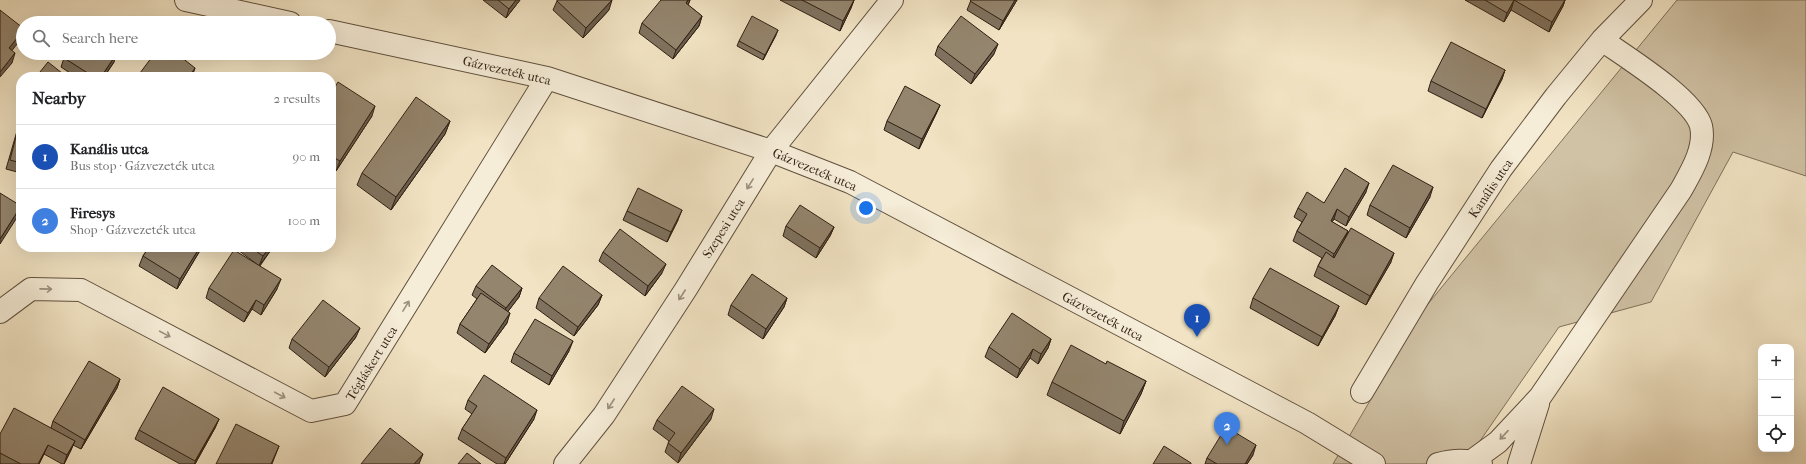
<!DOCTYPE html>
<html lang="en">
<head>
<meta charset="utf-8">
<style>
  body { margin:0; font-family:"IM FELL French Canon",serif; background:#f6f6f6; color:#202124 }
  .controls { position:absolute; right:12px; bottom:12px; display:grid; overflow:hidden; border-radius:8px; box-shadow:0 4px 16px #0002 }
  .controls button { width:36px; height:36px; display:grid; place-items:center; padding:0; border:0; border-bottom:1px solid #e0e0e0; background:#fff; color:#202124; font:20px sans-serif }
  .you { position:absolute; left:866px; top:208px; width:14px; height:14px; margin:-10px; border:3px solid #fff; border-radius:50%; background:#1a73e8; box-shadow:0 0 0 6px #1a73e833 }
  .badge { display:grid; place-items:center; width:26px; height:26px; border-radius:50%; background:#8f2418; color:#fff; font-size:13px; font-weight:700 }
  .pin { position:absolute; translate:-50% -33px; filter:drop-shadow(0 1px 2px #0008) }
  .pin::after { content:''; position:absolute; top:21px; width:14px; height:12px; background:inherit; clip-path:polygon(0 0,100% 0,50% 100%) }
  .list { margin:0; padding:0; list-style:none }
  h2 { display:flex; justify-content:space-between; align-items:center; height:52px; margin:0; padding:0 16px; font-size:17px }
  h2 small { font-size:13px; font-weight:400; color:#757577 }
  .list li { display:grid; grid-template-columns:26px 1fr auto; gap:12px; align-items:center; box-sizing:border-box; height:64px; padding:0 16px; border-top:1px solid #e0e0e0 }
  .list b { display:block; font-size:15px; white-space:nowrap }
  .list p { margin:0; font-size:13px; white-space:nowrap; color:#757577 }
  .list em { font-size:13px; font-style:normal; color:#757577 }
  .icon { flex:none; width:22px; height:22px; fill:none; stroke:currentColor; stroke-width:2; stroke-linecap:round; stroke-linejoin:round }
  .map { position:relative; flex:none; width:1806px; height:464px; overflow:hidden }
  .search { position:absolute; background:#fff; box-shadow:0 4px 16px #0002; left:16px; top:16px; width:320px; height:44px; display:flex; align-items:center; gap:10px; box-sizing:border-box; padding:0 14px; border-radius:22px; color:#757577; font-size:15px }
  .panel { position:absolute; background:#fff; box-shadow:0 4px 16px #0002; left:16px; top:72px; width:320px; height:180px; border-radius:16px }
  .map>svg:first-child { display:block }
  .grass { fill:#d0c2a5; stroke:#80705c }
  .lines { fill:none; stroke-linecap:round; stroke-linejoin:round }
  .minor-casing { stroke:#60503e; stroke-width:24 }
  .minor { stroke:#f6edd8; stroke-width:22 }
  .wall { fill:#7f725f; stroke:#2f1f12 }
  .shaded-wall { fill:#685d4d; stroke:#2f1f12 }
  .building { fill:#94856e; stroke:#2f1f12 }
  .oneway { stroke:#9c907f }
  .labels { text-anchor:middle; stroke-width:4; stroke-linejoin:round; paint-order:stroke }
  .street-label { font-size:13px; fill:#2f1f12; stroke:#f6edd8 }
</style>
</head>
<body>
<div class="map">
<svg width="1806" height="464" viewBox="0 0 1806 464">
  <rect width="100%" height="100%" fill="#f1e3c3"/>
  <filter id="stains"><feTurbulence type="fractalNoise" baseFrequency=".005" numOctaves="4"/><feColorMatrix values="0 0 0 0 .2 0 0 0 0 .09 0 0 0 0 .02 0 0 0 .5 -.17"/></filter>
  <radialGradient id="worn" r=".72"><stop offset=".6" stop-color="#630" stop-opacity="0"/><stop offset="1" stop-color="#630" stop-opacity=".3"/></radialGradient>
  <path class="grass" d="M1677 0H1806V176L1733 152 1651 302 1559 327 1464 464H1333L1423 310Z"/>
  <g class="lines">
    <defs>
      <path id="minor" d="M186 0 290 23
        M329 31 547 78 771 151 850 182 1307 423 1374 464
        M0 312 31 289 81 290 311 411 345 404 547 78
        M1362 392 1427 283 1501 169 1556 96 1602 40 1641 0
        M1472 461 1498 442 1540 397 1681 190C1691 172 1706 148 1701 126 1694 99 1626 57 1602 40
        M565 464 604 415 686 289 771 151 892 0
        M1438 464C1452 460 1466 459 1481 464
        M1519 464 1538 404"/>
    </defs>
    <use href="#minor" class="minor-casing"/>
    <use href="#minor" class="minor"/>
  </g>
  <path class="wall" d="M483 0H520L506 18Z
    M690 0 688 5 702 16 699 26 673 59 639 33 642 23Z
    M780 0H854L851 8 840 31Z
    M971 0H1017L999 30 967 10Z
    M1465 0H1565L1563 6 1549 32 1511 10 1504 22Z
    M557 1 609 10 583 38 553 10Z
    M776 35 763 60 737 46 739 41Z
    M938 46 994 54 971 84 935 55Z
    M64 58 114 62 104 77H76L61 67Z
    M1505 70 1502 79 1482 118 1428 91 1431 81Z
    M331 94 372 116 336 171 331 167Z
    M940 105 936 114 919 149 884 130 887 121Z
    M20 121H21V173L6 169 17 131Z
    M450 121 445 134 391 210 357 185 362 173Z
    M1366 192 1346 226 1334 219 1332 222 1348 231 1345 240 1391 262 1366 305 1314 276 1318 266 1322 258 1293 241 1297 231 1302 222 1294 217 1298 208 1324 203Z
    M1430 197 1406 238 1367 215 1370 205Z
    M627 211 678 220 667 242 623 220Z
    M786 226 834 227 830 236 816 258 783 236Z
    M149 247H202L177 289 139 266 143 256Z
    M234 247H273L260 266 277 289 261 315 252 309 244 322 206 298 209 288 258 265Z
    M603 252 662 273 645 296 599 261Z
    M476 286 522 288 519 297 508 311 507 323 485 353 457 333 460 324 477 299 472 295Z
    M602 295 598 305 574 336 536 308 539 298Z
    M787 298 784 307 763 339 728 315 731 305Z
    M1253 298 1339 306 1335 316 1318 346 1250 308Z
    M356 337 325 377 289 348 292 339Z
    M1051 339 1048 348 1038 364 1030 358 1017 378 985 357 989 347Z
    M569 351 549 385 511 362 514 353Z
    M1106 364 1146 381 1141 394 1120 434 1047 395 1052 382Z
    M120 379 117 388 81 449 73 445 71 450 64 464H62L44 454 39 464H0V434L51 428 53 421Z
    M468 400 534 419 505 464H497L458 439 462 429 472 414 465 409Z
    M219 419 215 428 195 464H180L135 439 139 430Z
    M711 419 678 463 665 452 669 441 653 429 657 420Z
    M1253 455 1247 464H1205L1207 458Z"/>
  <path class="shaded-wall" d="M516 0H520L506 18 509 9Z
    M612 0 609 10 583 38 586 28Z
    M688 0H690L688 5 686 3Z
    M854 0 851 8 840 31 843 21Z
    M1015 0H1017L999 30 1003 21Z
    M1514 0 1511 10 1504 22 1507 13Z
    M1565 0 1563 6 1549 32 1552 22Z
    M702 16 699 26 673 59 676 50Z
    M778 30 776 35 763 60 765 55Z
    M23 31V33L21 39 6 58 9 48Z
    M998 44 994 54 971 84 975 74Z
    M15 53 12 63 0 77V72Z
    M117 53 114 62 104 77H101Z
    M195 68 192 77H189Z
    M1505 70 1502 79 1482 118 1486 109Z
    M940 105 936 114 919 149 922 139Z
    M375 106 372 116 336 171 340 161Z
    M450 121 445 134 391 210 396 197Z
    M1369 183 1366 192 1346 226 1349 217Z
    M1433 187 1430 197 1406 238 1410 228Z
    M21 206 16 219 0 244V239Z
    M1337 209 1334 219 1327 230 1331 221Z
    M682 210 678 220 667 242 671 232Z
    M834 227 830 236 816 258 820 248Z
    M1348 231 1344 241 1331 263 1334 254Z
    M200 247H202L201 249 177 289 180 279Z
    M270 247H273L259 266 263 256Z
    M1394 253 1391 262 1366 305 1370 296Z
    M666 264 662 273 645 296 648 286Z
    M281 279 277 289 261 315 264 305Z
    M522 288 519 297 503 318 506 308Z
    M602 295 598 305 574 336 578 327Z
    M787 298 784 307 763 339 766 329Z
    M256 300 252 309 244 322 248 313Z
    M1339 306 1335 316 1318 346 1322 337Z
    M510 313 507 323 485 353 489 344Z
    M360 328 356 337 325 377 329 367Z
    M1051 339 1048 348 1038 364 1041 354Z
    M573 341 569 351 549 385 552 376Z
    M1033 349 1030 358 1017 378 1020 369Z
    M120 379 117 388 81 449 85 440Z
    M1146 381 1141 394 1120 434 1124 421Z
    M714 409 711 419 678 463 681 453Z
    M537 410 534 419 505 464H504L506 458Z
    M219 419 215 428 195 464H194Z
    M75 441 71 450 64 464 67 455Z
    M48 445 44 454 39 464H38Z
    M1256 445 1253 455 1247 464H1245Z
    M279 446 272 464H271Z
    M423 454 419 464H414Z"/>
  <path class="building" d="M498 0H516L509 9Z
    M557 0H612L586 28 557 1Z
    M661 0H688L686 3 702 16 676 50 642 23Z
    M802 0H854L843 21Z
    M971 0H1015L1003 21 970 1Z
    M1485 0H1565L1552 22 1514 0 1507 13Z
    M0 10 23 28V31L9 48 15 53 0 72Z
    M752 16 778 30 765 55 739 41Z
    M961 16 998 44 975 74 938 46Z
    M1451 42 1505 70 1486 109 1431 81Z
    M67 53H117L101 77H94L64 58Z
    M155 53H176L195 68 189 77H137Z
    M48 62 67 77H36Z
    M338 82 375 106 340 161 331 156V94Z
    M905 86 940 105 922 139 887 121Z
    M416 97 450 121 396 197 362 173Z
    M20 121H21V163L10 160Z
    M1393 165 1433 187 1410 228 1370 205Z
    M1345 168 1369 183 1349 217 1337 209 1331 221 1348 231 1334 254 1297 231 1307 214 1298 208 1307 192 1324 203Z
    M638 188 682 210 671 232 627 211Z
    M0 193 21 206 0 239Z
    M800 205 834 227 820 248 786 226Z
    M1351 228 1394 253 1370 296 1318 266 1326 252 1334 258Z
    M620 229 666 264 648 286 603 252Z
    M149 247H200L180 279 143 256Z
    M250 247H270L263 256Z
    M234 250 281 279 264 305 256 300 248 313 209 288Z
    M492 265 522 288 506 308 476 286Z
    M563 266 602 295 578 327 539 298Z
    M1270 268 1339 306 1322 337 1253 298Z
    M752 274 787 298 766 329 731 305Z
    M481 293 510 313 489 344 460 324Z
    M323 300 360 328 329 367 292 339Z
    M1012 313 1051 339 1041 354 1033 349 1020 369 989 347Z
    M535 319 573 341 552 376 514 353Z
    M1071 345 1106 364 1107 361 1146 381 1124 421 1052 382Z
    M89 361 120 379 85 440 53 421Z
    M484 375 537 410 506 458 462 429 477 406 468 400Z
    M682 386 714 409 681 453 668 443 675 433 657 420Z
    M163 387 219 419 195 461 139 430Z
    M14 408 75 441 67 455 48 445 38 464H21L0 453V434Z
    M236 424 279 446 271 464H216Z
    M1226 427 1256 445 1245 464H1217L1207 458Z
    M390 428 423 454 414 464H361Z
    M1164 446 1191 463V464H1153Z
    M467 453 481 464H458Z"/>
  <defs><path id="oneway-shaft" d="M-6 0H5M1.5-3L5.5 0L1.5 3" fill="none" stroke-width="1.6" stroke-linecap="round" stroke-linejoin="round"/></defs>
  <g class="oneway">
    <use href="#oneway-shaft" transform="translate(750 184) rotate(122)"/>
    <use href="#oneway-shaft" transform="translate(46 289) rotate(1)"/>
    <use href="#oneway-shaft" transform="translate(682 295) rotate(123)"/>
    <use href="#oneway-shaft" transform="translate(406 306) rotate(-58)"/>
    <use href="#oneway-shaft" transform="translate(165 334) rotate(28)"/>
    <use href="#oneway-shaft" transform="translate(280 395) rotate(28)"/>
    <use href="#oneway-shaft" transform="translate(611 404) rotate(123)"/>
    <use href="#oneway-shaft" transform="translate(1504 435) rotate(133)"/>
  </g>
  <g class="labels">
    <g class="street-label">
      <text transform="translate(507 70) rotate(13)" y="5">Gázvezeték utca</text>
      <text transform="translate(815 169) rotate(23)" y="5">Gázvezeték utca</text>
      <text transform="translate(1490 188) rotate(-56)" y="5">Kanális utca</text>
      <text transform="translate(723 228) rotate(-58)" y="5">Szepesi utca</text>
      <text transform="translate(1103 316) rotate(28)" y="5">Gázvezeték utca</text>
      <text transform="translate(371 363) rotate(-58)" y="5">Tégláskert utca</text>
    </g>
  </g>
  <rect width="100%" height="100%" filter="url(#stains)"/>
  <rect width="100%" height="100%" fill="url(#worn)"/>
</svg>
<div class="controls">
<button>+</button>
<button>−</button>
<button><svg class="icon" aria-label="locate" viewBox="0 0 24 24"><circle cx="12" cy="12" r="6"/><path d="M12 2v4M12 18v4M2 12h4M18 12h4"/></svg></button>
</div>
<div class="you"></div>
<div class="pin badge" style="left:1197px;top:337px;background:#1a4fb4">1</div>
<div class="pin badge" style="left:1227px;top:445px;background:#3f7fe0">2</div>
<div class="search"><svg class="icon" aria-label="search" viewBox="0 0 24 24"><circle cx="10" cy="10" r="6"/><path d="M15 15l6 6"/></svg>Search here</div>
<section class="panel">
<h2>Nearby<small>2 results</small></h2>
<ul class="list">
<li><span class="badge" style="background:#1a4fb4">1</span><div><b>Kanális utca</b><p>Bus stop · Gázvezeték utca</p></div><em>90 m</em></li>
<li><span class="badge" style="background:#3f7fe0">2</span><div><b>Firesys</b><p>Shop · Gázvezeték utca</p></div><em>100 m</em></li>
</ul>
</section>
</div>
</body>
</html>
